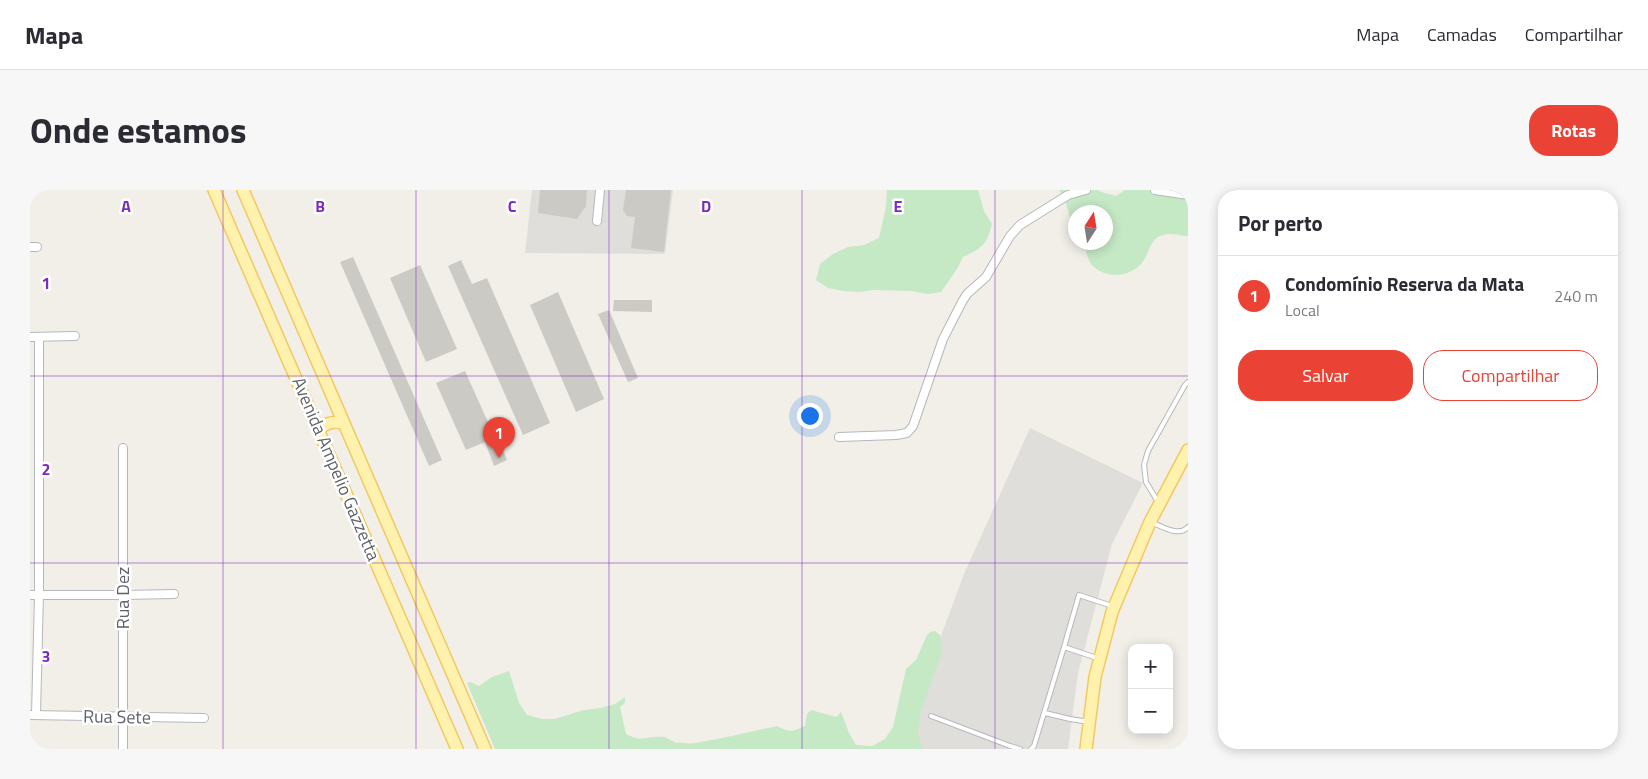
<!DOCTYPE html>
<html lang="pt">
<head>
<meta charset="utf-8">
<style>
  body { margin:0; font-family:"Titillium Web",sans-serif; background:#f7f7f7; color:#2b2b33 }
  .controls { position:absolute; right:15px; bottom:15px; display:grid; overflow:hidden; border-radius:10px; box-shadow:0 2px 12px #0003 }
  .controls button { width:45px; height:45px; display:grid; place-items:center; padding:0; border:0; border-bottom:1px solid #e1e1e2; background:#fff; color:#2b2b33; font:25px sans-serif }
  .compass { position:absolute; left:1038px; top:15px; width:45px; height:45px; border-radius:50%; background:#fff; box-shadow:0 2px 12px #0003; rotate:12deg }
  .you { position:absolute; left:779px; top:225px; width:18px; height:18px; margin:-12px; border:4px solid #fff; border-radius:50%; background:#1a73e8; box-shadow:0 0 0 8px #1a73e833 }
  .badge { display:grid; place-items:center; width:32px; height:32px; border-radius:50%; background:#ea4335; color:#fff; font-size:16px; font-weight:700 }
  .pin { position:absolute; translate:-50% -41px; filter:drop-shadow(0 1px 2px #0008) }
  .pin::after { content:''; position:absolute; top:26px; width:18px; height:15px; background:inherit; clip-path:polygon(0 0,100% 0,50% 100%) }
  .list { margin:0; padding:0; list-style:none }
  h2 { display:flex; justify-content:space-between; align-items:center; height:65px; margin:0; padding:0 20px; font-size:21px }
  h2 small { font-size:16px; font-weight:400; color:#7c7c81 }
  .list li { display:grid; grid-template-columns:32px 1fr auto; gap:15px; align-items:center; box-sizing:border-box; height:80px; padding:0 20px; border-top:1px solid #e1e1e2 }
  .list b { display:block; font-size:19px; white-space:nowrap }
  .list p { margin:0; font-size:16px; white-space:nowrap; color:#7c7c81 }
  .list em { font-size:16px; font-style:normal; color:#7c7c81 }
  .actions { display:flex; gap:10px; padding:15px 20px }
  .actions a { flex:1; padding:11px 0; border:1px solid #ea4335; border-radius:20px; text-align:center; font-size:18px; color:#ea4335 }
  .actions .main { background:#ea4335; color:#fff }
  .map { position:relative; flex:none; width:1158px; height:559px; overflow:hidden; border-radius:20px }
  header { display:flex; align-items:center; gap:30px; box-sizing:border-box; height:70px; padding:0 25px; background:#fff; border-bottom:1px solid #e1e1e2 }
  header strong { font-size:24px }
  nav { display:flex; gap:28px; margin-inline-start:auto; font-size:18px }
  .intro { display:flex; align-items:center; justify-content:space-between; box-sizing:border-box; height:120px; padding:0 30px }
  h1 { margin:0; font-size:35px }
  .button { padding:12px 22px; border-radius:20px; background:#ea4335; color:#fff; font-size:18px; font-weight:700 }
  main { display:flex; gap:30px; padding:0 30px }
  aside { flex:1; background:#fff; border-radius:20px; box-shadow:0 2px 12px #0003 }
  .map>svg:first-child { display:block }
  .industrial { fill:#e0deda }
  .green { fill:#c5e8c5 }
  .building { fill:#cccac5 }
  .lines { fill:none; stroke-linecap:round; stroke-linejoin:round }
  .lane-casing { stroke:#b5b8bc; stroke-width:6 }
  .street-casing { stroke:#b5b8bc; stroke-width:10 }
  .primary-casing { stroke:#f2c960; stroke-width:14 }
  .lane { stroke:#fff; stroke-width:4 }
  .street { stroke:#fff; stroke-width:8 }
  .primary { stroke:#fff2af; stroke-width:11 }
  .grid { fill:none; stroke:#7b2cbf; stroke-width:1; stroke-opacity:0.55 }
  .labels { text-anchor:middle; stroke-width:5; stroke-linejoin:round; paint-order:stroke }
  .street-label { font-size:18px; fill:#5f6368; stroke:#fff }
  .grid-label { font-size:16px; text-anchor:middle; font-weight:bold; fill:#7b2cbf; stroke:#fff; stroke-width:5; stroke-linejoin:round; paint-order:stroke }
</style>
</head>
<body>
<header>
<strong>Mapa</strong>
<nav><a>Mapa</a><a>Camadas</a><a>Compartilhar</a></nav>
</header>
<div class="intro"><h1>Onde estamos</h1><a class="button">Rotas</a></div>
<main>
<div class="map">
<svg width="1158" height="559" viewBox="0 0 1158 559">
  <rect width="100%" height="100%" fill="#f1efe8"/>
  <path class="industrial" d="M502 0H643L635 64 495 63Z
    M1000 238 1113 293 1082 354 1048 483 1038 559H875L905 462 934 384Z"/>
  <path class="green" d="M857 0H948L954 21 962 34C957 55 952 58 933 67L927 79 911 102 898 104 882 101 843 100 829 102 813 101 798 98 786 90 790 74 803 64 818 57 834 55 849 48 856 17Z
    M1029 0H1068L1071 2 1086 6 1095 0H1158V46C1148 46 1139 41 1128 47 1121 51 1118 63 1114 70 1102 88 1075 90 1061 74 1057 68 1056 59 1052 53L1076 52V22H1046L1045 42C1039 28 1038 13 1029 0Z
    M905 441 910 445 913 459 891 522 888 544 892 559H465L437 493 440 492 449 496 462 487 479 481 489 513 497 525 512 529H525L554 520 571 518 585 514 595 507V513L590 517 596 544C611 553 620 545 634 547 638 548 642 551 646 553 653 551 657 555 665 553 692 549 719 542 747 536 761 543 761 542 775 536L777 524 781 520 806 527 811 522 819 543 826 555 842 556 855 549 863 537 876 479 886 470 897 445 900 442Z"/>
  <path class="building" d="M510 0H557L556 16 547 29 508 23Z
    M596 0H641L634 62 601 58 605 27 597 26 593 20Z
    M323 67 412 270 399 276 310 72Z
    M431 70 442 94 457 88 520 233 493 245 418 76Z
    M390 75 427 159 396 172 360 88Z
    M528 102 574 209 546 222 500 115Z
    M584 110H622V122L583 121Z
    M579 120 608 188 598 192 568 124Z
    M435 181 467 252 469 251 477 270 464 276 455 252 436 260 406 193Z"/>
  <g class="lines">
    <defs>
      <path id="lane" d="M1128 312 1116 292 1114 275 1118 261 1155 195 1158 192
        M1123 333C1133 337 1149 347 1158 337
        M1067 468 1034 457 1049 405 1082 416
        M1015 523 1040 529 1059 532
        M901 526 980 556 990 559
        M1001 559 1004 556 1034 457"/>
      <path id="street" d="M1125 0 1158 5
        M567 31 570 0
        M0 57H7
        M0 147 45 146
        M809 247 866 245 877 243 883 236 913 149 932 112 937 104 956 87 980 46 990 35 1038 5 1056 0
        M0 405H93L144 404
        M0 525 174 528
        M6 525 9 404V147
        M93 559V258"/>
      <path id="primary" d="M184 0 427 559
        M213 0 455 559
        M289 240C296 232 304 231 314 233
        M1056 559 1065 487 1082 422 1120 332 1158 260"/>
    </defs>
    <use href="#lane" class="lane-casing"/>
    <use href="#street" class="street-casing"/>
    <use href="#primary" class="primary-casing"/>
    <use href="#lane" class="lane"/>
    <use href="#street" class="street"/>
    <use href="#primary" class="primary"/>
  </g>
  <path class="grid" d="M193 0V559M386 0V559M579 0V559M772 0V559M965 0V559M0 186H1158M0 373H1158"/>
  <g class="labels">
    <g class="street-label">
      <text transform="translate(306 279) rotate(67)" y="6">Avenida Ampelio Gazzetta</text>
      <text transform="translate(93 408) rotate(-90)" y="6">Rua Dez</text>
      <text transform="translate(87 527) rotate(1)" y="6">Rua Sete</text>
    </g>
  </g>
  <g class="grid-label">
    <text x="96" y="22">A</text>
    <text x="290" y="22">B</text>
    <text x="482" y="22">C</text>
    <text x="676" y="22">D</text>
    <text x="868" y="22">E</text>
    <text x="16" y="99">1</text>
    <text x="16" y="285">2</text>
    <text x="16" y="472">3</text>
  </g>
</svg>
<div class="controls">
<button>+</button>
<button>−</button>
</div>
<svg class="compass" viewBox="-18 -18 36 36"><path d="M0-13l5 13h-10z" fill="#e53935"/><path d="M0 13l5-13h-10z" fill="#7c7c81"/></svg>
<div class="you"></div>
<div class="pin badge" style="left:469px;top:268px">1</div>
</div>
<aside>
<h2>Por perto<small></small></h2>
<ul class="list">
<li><span class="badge">1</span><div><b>Condomínio Reserva da Mata</b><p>Local</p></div><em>240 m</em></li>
</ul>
<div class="actions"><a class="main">Salvar</a><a>Compartilhar</a></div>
</aside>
</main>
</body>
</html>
